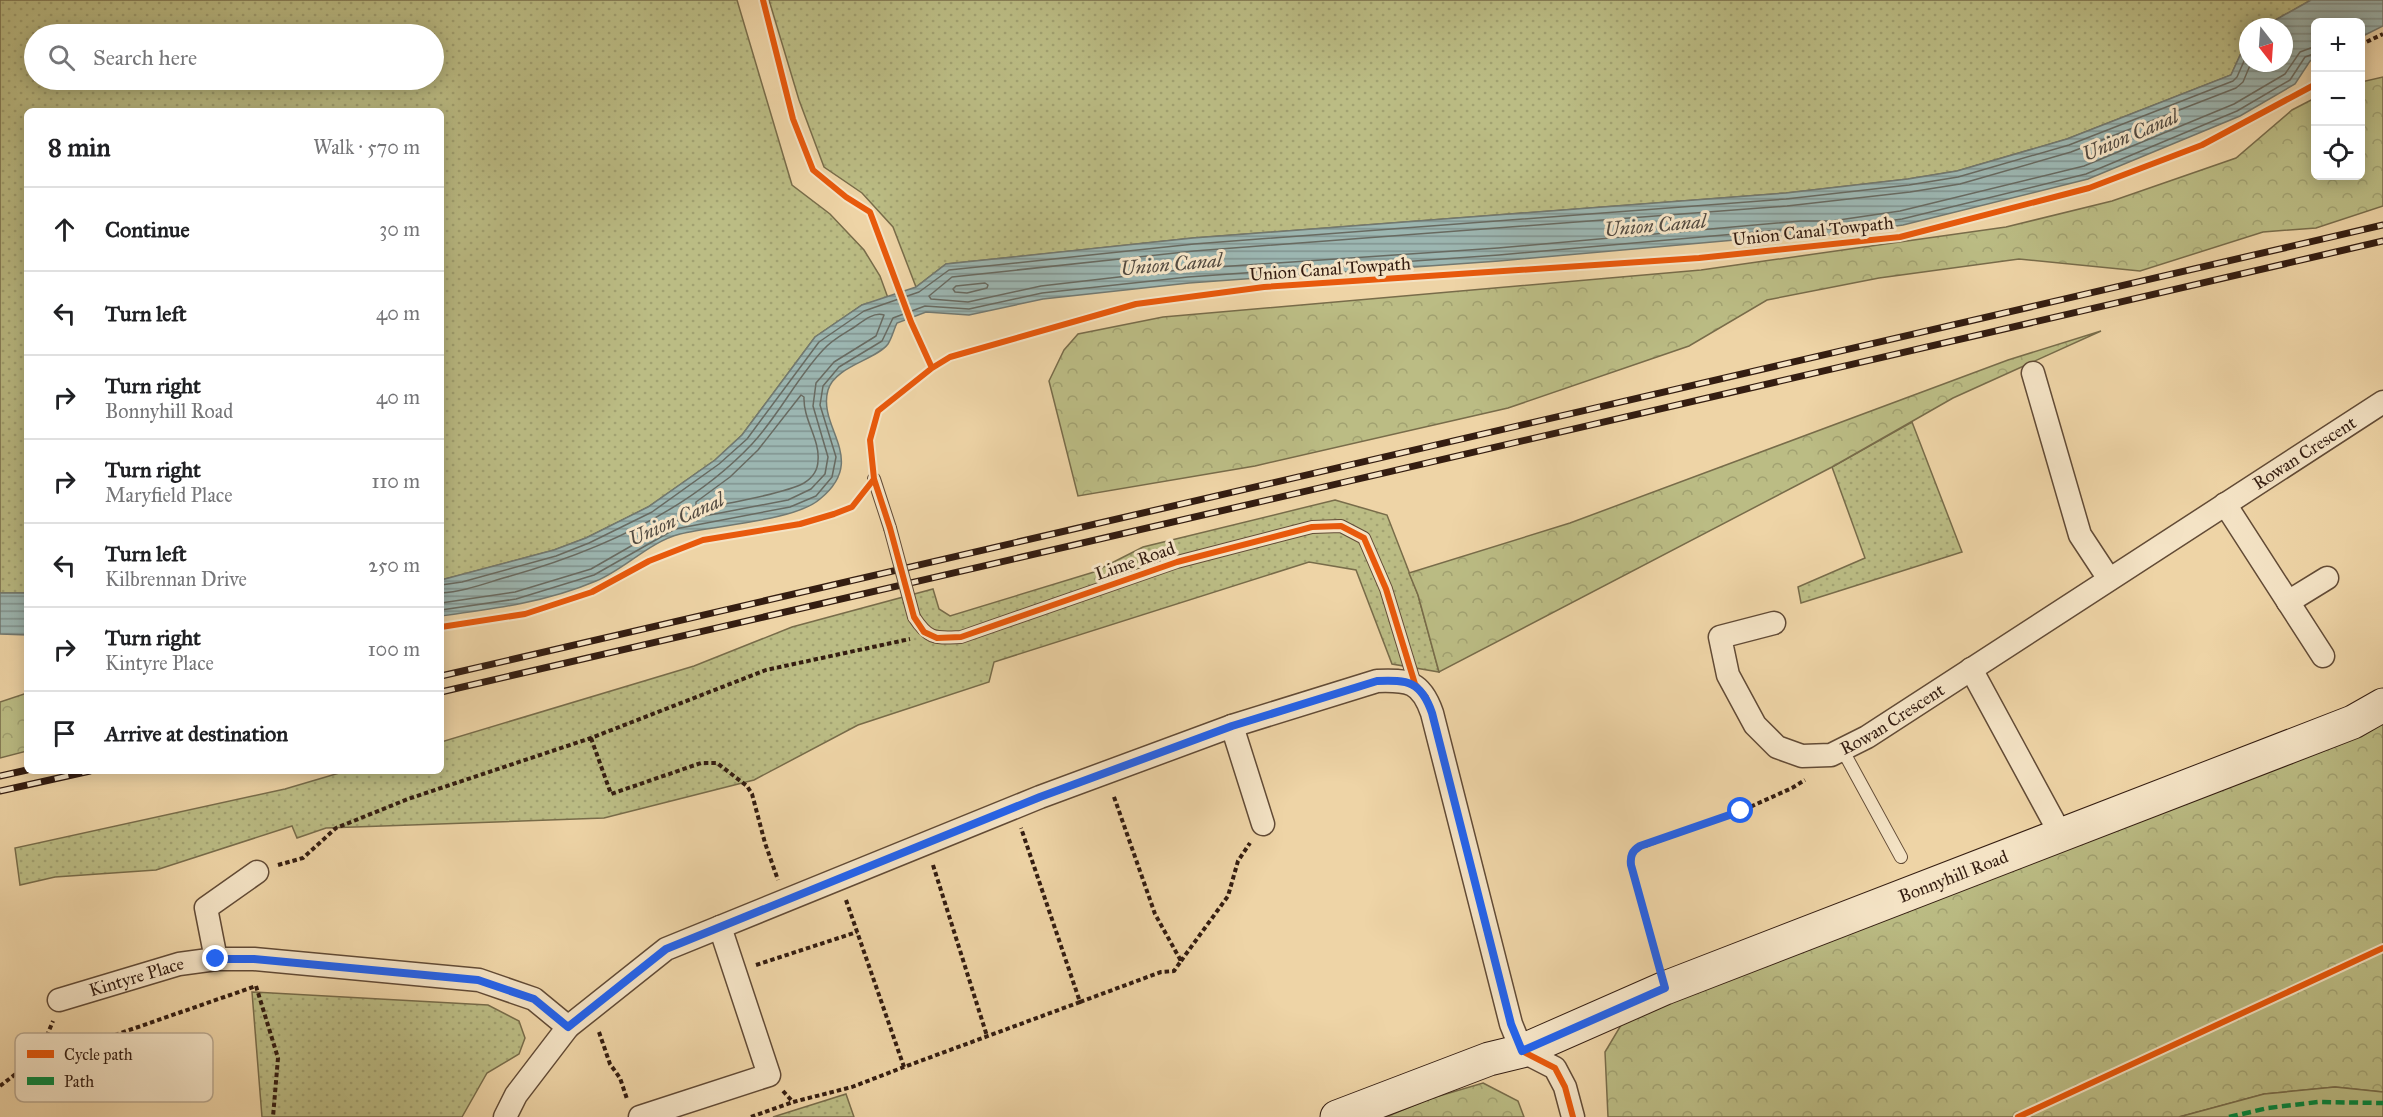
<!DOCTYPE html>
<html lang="en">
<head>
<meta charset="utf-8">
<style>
  body { margin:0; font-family:"IM FELL Great Primer",serif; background:#f6f6f6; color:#202124 }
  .controls { position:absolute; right:18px; top:18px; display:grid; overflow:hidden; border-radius:9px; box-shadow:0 3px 15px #0003 }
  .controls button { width:54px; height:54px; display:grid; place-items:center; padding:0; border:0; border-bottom:2px solid #e0e0e0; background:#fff; color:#202124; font:30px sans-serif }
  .compass { position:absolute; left:2239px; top:18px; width:54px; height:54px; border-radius:50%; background:#fff; box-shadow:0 3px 15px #0003; rotate:163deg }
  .stop { position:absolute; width:18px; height:18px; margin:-14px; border:4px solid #2563eb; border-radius:50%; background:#fff }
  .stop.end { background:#2563eb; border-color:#fff; box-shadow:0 2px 6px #0008 }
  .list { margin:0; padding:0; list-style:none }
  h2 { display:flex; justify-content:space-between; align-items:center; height:78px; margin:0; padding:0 24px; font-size:26px }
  h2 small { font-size:20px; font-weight:400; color:#757577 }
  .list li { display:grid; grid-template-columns:39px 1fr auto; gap:18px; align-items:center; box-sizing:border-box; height:84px; padding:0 24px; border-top:2px solid #e0e0e0 }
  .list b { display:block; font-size:22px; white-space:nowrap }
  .list p { margin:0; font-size:20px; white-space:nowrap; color:#757577 }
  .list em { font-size:20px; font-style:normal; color:#757577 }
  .icon { flex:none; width:33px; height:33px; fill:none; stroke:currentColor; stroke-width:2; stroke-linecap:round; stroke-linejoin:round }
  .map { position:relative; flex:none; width:2383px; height:1117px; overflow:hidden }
  .search { position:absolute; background:#fff; box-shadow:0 3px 15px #0003; left:24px; top:24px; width:420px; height:66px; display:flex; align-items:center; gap:15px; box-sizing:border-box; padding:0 21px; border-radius:33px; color:#757577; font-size:22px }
  .panel { position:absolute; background:#fff; box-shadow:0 3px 15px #0003; left:24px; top:108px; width:420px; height:666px; border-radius:9px }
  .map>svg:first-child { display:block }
  .grass { fill:url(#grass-dots); stroke:#786c4a; stroke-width:1.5; fill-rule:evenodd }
  .forest { fill:url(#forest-crowns); stroke:#786c4a; stroke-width:1.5 }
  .park { fill:#bbbc84; stroke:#786c4a; stroke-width:1.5 }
  .water { fill:url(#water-rules); stroke:#727971; stroke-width:1.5 }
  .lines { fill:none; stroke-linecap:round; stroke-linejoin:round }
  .shore { stroke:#686a61; stroke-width:1.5 }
  .lane-casing { stroke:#624b36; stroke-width:14 }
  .street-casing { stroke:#624b36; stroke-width:25 }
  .secondary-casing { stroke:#341d11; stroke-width:35 }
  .path { stroke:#341d11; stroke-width:4; stroke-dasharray:4.5 3; stroke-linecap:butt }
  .lane { stroke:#f4e3c5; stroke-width:12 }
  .street { stroke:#f4e3c5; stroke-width:22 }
  .secondary { stroke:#f4e3c5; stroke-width:33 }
  .rail-casing { stroke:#341d11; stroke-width:7 }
  .rail { stroke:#f4e3c5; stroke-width:4.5; stroke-dasharray:14; stroke-linecap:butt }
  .lane-bridge-casing { stroke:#624b36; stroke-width:14; stroke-linecap:butt }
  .lane-bridge { stroke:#f4e3c5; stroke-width:12 }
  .quiet { stroke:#00873e; stroke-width:4.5; stroke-dasharray:9 4.5; stroke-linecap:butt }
  .cycleway-casing { stroke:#f4e3c5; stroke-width:10 }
  .cycleway { stroke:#e8590c; stroke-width:6 }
  .route { stroke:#2563eb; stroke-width:8 }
  .labels { text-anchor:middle; stroke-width:6; stroke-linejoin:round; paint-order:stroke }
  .street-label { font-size:18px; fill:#341d11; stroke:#f4e3c5 }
  .water-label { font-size:20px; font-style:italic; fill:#534b41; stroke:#f4e3c5 }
  .key { fill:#f4e3c5; stroke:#baa88f; stroke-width:1.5 }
  .key-label { font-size:16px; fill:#341d11 }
</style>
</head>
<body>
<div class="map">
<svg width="2383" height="1117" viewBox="0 0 2383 1117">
  <defs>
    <pattern id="grass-dots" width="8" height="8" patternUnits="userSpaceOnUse" patternTransform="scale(1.5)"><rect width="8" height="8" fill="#bbbc84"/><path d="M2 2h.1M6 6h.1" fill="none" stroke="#a1a171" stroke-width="1.8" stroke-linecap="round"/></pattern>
    <pattern id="forest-crowns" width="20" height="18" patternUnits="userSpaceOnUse" patternTransform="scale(1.5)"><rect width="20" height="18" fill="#bbbc84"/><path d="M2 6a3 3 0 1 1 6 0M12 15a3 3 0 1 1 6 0" fill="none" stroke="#a1a171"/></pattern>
    <pattern id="water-rules" width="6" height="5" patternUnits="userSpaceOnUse" patternTransform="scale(1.5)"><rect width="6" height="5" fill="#9cb6b1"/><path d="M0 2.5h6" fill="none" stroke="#80938f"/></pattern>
  </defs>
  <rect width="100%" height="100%" fill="#eed4a6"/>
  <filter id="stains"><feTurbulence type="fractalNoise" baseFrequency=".00333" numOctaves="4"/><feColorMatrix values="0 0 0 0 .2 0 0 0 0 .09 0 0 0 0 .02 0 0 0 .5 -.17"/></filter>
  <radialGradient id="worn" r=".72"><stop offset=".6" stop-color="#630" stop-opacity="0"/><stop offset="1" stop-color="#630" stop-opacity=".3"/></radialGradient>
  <path class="grass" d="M0 0H737L792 185 830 214 864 250 880 276 888 298 862 305 815 337 742 435 715 460 648 507 586 538 554 550 441 580V111H27V593H0ZM34 34H434V80H34Z
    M769 0H2311L2263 27H2248V38L2231 75 2067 139 1957 171 1908 179 1786 193 1193 238 946 264 916 287 893 227 862 193 824 167 799 100Z
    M1912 422 1962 552 1801 603 1798 587 1865 558 1832 467Z
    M1335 500 1387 515 1418 595 1439 672 1392 664 1356 570 1309 562 994 662 989 682 858 725 754 780 604 818 326 828 297 838 292 826 156 870 55 877 20 885 15 848 285 789 346 771H441V742L694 666 792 627 933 589 939 609 950 616 1094 572 1143 547Z
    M252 992 488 1005 519 1021 525 1038 519 1054 487 1073 462 1117H262Z
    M846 1094 854 1117H773Z"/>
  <path class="forest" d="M2383 77V206L2316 228 2263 232 2140 271 2019 259 1879 278 1767 300 1689 346 1508 408 1255 466 1078 496 1049 381 1064 350 1078 334 1163 317 1701 270 2006 227 2112 201 2236 158 2292 110 2315 98 2316 176H2360L2361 82Z
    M2101 331 1953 398 1832 467 1439 672 1418 595 1409 573 1570 523 2008 360Z
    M27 693V751L0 758V702Z
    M2383 722V1092L2335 1087 2264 1094 2179 1117H1608L1605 1052 1624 1020 2341 744Z
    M1483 1083 1518 1101 1524 1117H1386L1429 1099Z"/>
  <path class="park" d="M2335 1087 2383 1092V1117H2179L2264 1094Z"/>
  <path class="water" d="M2311 0H2383V26L2361 37 2360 22H2316L2315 58 2310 61 2295 84 2240 116 2088 179 1903 225 1832 235 1802 234 1499 261 1189 283 1043 299 969 315 926 312 897 323C894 329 892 338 888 344 876 360 835 366 828 390 817 428 869 459 820 499 795 521 715 525 680 534 649 542 625 569 596 581 547 602 493 609 441 616V580L554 550 586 538 648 507 715 460 742 435 815 337 862 305 916 287 946 264 1193 238 1786 193 1908 179 1957 171 2067 139 2231 75 2248 38V63H2284V27H2263Z
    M0 593H27V635L0 634Z"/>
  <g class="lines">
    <path class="shore" d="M2251 63 2243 82 2236 88 2071 152 1960 184 1910 192 1787 206 1194 251 952 277 929 296 931 299 968 302 1041 286 1188 269 1498 248 1801 221H1832L1900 211 2084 166 2234 104 2285 74 2300 52 2316 46
      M985 283 988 285 987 288 967 293 955 292 953 289 956 286Z
      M801 395 804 397C803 419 820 440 818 460 818 470 812 478 804 483 788 492 713 508 696 507V502L730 477 758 450Z
      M441 585 462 582 556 556 589 543 652 512 719 464 747 439 819 342 864 311 919 292 949 270 1194 244 1786 199 1909 185 1958 177 2069 145 2233 81 2237 77 2248 52
      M441 593C463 592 486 583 507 577 596 552 687 513 752 444 779 415 796 379 823 350 831 340 845 333 856 326 864 320 874 312 884 315L876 336 834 362 816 383 813 406 828 457 825 474 811 489 788 500 673 522 591 569 515 592 441 603
      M441 610 516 599 594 575 675 529 790 507 816 496 832 477 836 457 820 405 823 386 839 367 882 341 893 318 925 306 969 309 1042 293 1188 277 1499 255 1802 228 1832 229 1902 219 2086 174 2237 111 2290 80 2305 57 2316 53"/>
    <defs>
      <path id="lane" d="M874 479 890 528
        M914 617C929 640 935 638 961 637L1177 562 1312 527 1341 526 1364 538 1386 589 1415 684
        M1842 749 1901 857"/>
      <g id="street">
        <path d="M2033 373 2080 535 2109 579"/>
        <path d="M2225 504 2323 656"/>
        <path d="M2288 602 2327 578"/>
        <path id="s1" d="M1774 623 1720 637 1728 675 1755 725 1777 747 1802 756 1831 755 1867 737 2383 402"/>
        <path d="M1971 669 2061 835"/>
        <path d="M1232 726 1263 824"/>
        <path d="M216 959 206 908 257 872"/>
        <path id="s2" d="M59 1000 179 964 216 959H254L479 980 534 999 568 1027"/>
        <path d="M505 1117 516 1095 568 1027 666 949 1040 797 1232 726 1377 681C1408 680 1421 681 1432 713L1511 1024 1522 1051 1555 1068 1565 1087 1573 1117"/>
        <path d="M640 1117 769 1075 720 927"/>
      </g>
      <g id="secondary">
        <path id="s3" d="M1337 1117 1489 1059 1522 1051 1665 988 2353 722 2383 705"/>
      </g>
    </defs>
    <use href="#lane" class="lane-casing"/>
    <use href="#street" class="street-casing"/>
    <use href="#secondary" class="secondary-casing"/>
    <path class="path" d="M2360 45 2383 34
      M591 738 611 794 701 763H717L747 786 752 794 765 843 778 880
      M278 865 303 858 336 828 408 799 591 738 766 670 910 639
      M933 865 987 1036
      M846 900 904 1067 1080 1002 1021 828
      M1181 961 1228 896 1238 861 1250 843
      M1658 961 1631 865V857L1634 850 1741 811 1792 788 1805 780
      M756 965 857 932
      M256 986 278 1058 273 1117
      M1080 1002 1161 972 1174 971 1181 961 1155 914 1113 794
      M599 1032 610 1064 620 1078 627 1099
      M38 1057 53 1021
      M0 1086 38 1057 92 1043 256 986
      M783 1091 793 1102 852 1087 904 1067
      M751 1117 793 1102"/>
    <use href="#lane" class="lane"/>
    <use href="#street" class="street"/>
    <use href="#secondary" class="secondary"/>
    <defs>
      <path id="rail" d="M441 676 2383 225
        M441 692 2383 241
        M0 776 27 770
        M0 791 90 771"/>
    </defs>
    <use href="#rail" class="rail-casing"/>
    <use href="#rail" class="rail"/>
    <defs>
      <path id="lane-bridge" d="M890 528 914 617"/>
    </defs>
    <use href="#lane-bridge" class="lane-bridge-casing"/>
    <use href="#lane-bridge" class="lane-bridge"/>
    <path class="quiet" d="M2229 1117 2268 1108 2318 1102 2383 1103"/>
    <defs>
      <path id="cycleway" d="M763 0 793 119 813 170 846 197 870 212 911 322 932 368
        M441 627 525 614 592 592 649 561 703 540 800 524 834 514 852 507 874 479
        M1573 1117 1565 1087 1555 1068 1522 1051 1511 1024 1432 713 1426 697 1415 684 1386 589 1364 538 1341 526 1312 527 1177 562 961 637 937 638 924 632 914 617 890 528 874 479 870 440 878 411 932 368 950 357 1136 304 1264 287 1699 258 1900 237 2089 188 2202 145 2316 84
        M2018 1117 2383 948"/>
    </defs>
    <use href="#cycleway" class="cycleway-casing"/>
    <use href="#cycleway" class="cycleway"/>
  </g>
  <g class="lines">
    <path class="route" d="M216 959H254L478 980 534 999 568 1027 666 949 1040 797 1232 726 1377 681C1408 680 1421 681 1432 713L1511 1024 1522 1051 1665 988 1631 865C1630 856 1632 851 1640 846L1741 811"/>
  </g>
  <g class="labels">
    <g class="street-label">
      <text transform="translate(1813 231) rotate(-6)" y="6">Union Canal Towpath</text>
      <text transform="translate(1330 269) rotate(-4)" y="6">Union Canal Towpath</text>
      <text dy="6" stroke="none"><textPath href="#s1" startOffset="800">Rowan Crescent</textPath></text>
      <text transform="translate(1135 561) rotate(-19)" y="6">Lime Road</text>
      <text dy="6" stroke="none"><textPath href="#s1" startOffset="309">Rowan Crescent</textPath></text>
      <text dy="6" stroke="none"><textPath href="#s3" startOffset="662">Bonnyhill Road</textPath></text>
      <text dy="6" stroke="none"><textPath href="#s2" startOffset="81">Kintyre Place</textPath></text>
    </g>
    <g class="water-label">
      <text transform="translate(2130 135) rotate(-23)" y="7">Union Canal</text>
      <text transform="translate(1655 225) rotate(-5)" y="7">Union Canal</text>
      <text transform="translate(1171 264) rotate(-5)" y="7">Union Canal</text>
      <text transform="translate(676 519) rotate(-24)" y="7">Union Canal</text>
    </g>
  </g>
  <rect x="15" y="1033" width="198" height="69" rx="9" class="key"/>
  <rect x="27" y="1050" width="27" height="8" fill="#e8590c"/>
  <rect x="27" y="1077" width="27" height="8" fill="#00873e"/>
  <g class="key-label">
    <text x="64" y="1060">Cycle path</text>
    <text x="64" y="1087">Path</text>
  </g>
  <rect width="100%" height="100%" filter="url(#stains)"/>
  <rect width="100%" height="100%" fill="url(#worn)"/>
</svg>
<div class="controls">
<button>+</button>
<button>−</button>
<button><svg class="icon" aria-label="locate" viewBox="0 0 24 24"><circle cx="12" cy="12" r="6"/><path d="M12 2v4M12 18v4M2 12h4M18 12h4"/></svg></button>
</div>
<svg class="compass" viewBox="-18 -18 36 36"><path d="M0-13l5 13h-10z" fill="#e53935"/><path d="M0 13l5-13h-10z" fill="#757577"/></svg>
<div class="stop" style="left:1741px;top:811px"></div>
<div class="stop end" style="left:216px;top:959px"></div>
<div class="search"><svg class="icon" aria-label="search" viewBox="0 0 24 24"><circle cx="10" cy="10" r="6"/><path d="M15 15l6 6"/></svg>Search here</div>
<section class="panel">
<h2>8 min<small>Walk · 570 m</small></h2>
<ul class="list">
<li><svg class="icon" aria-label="ahead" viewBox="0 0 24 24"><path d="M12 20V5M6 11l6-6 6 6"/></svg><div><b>Continue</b></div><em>30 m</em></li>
<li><svg class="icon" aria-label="left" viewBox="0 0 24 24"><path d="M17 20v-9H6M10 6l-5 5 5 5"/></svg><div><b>Turn left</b></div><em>40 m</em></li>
<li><svg class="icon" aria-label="right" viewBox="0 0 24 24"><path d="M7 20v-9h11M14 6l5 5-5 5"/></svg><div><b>Turn right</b><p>Bonnyhill Road</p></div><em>40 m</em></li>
<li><svg class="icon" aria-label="right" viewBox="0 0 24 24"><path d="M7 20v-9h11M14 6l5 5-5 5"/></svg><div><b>Turn right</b><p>Maryfield Place</p></div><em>110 m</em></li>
<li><svg class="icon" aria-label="left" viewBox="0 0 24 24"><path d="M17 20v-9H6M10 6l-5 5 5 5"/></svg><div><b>Turn left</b><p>Kilbrennan Drive</p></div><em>250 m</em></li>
<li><svg class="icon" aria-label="right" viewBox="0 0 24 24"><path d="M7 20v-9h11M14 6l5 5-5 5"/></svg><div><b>Turn right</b><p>Kintyre Place</p></div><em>100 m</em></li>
<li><svg class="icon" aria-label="arrive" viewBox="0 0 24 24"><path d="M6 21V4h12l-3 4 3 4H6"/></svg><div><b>Arrive at destination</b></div></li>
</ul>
</section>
</div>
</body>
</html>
